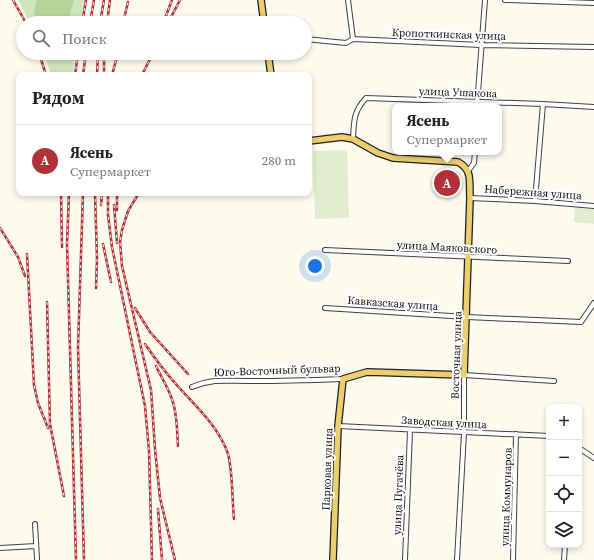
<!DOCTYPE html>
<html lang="ru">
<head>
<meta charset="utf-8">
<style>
  body { margin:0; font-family:"Source Serif 4",serif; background:#f6f6f6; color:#222 }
  .controls { position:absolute; right:12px; bottom:12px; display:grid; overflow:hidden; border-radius:8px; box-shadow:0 2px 6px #0003 }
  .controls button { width:36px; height:36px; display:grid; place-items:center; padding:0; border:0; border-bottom:1px solid #e0e0e0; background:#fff; color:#222; font:20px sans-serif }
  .you { position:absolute; left:315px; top:266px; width:14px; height:14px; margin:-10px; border:3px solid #fff; border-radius:50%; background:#1a73e8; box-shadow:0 0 0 6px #1a73e833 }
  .badge { display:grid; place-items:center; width:26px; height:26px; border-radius:50%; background:#b03137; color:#fff; font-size:13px; font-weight:700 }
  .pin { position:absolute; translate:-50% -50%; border:2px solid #fff; box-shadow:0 1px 4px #0006 }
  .popup { position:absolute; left:392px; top:103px; width:110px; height:52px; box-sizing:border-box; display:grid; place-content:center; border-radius:8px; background:#fff; filter:drop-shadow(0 1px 3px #0005); font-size:13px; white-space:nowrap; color:#767676 }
  .popup b { font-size:15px; color:#222 }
  .popup::after { content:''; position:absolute; left:50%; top:100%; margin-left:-8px; border:8px solid transparent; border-top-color:#fff }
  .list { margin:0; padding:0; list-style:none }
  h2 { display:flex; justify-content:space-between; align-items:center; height:52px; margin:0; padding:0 16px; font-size:17px }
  h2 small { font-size:13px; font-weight:400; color:#767676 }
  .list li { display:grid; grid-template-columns:26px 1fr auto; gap:12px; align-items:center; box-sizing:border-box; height:72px; padding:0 16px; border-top:1px solid #e0e0e0 }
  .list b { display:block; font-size:15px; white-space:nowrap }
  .list p { margin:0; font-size:13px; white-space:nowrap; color:#767676 }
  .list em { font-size:13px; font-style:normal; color:#767676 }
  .icon { flex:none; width:22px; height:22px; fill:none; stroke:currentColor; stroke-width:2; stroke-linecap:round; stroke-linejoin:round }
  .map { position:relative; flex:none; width:594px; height:560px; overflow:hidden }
  .search { position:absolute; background:#fff; box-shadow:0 2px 6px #0003; left:16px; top:16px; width:296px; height:44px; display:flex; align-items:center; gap:10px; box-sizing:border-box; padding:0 14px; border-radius:22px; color:#767676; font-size:15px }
  .panel { position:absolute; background:#fff; box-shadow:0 2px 6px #0003; left:16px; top:72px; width:296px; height:124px; border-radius:8px }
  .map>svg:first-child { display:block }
  .green { fill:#d1e5bb }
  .forest { fill:#b5d49b }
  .pitch { fill:#e1edcc }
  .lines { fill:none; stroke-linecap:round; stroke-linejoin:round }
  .minor-casing { stroke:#404040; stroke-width:6 }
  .major-casing { stroke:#1e1e1e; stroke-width:8 }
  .minor { stroke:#fff; stroke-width:4 }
  .major { stroke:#ecce6f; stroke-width:5.5 }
  .rail-casing { stroke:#b03137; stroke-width:2.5 }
  .rail { stroke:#fff; stroke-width:1; stroke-dasharray:3; stroke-linecap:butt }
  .labels { text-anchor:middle; stroke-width:4; stroke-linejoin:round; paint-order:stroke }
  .street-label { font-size:11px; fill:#0d0d0d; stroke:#fff }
</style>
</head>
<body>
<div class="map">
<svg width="594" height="560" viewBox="0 0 594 560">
  <rect width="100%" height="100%" fill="#fdfaee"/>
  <path class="green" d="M18 0H36L34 11 35 22 38 23H30Z
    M74 0H84L80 23H68Z
    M44 53H75L73 75H51Z"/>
  <path class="forest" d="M36 0H74L68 23H38L35 22 34 11Z"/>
  <path class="pitch" d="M347 150 349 218 315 219 313 151Z
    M575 208 594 209V224L574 222Z"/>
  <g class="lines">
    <defs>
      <path id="minor" d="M348 0 353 39
        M505 0 594 3
        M305 39 346 43 353 39 481 45 594 47
        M477 106 485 0
        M353 139C354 122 353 112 366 98L543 104 594 107
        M468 171 474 163 475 152
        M470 198 535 201 594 206
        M535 201 543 104
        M325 250 568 261
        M325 308 467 317 581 322 594 303
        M192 387C216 377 232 382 256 381 285 381 314 380 343 379
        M338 426 549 436
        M579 448 594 458
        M35 524 37 559
        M0 548 36 546
        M405 560 410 430
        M457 560 464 433V375L554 381
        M513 560 516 434
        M564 560 565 545"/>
      <path id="major" d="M261 0 264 23
        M268 53 271 75
        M309 141 342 137 353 139 378 153 393 158 458 162C473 170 469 182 470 198L464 375 367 372 343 379 338 426 333 560"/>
    </defs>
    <use href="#minor" class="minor-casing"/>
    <use href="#major" class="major-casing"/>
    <use href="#minor" class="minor"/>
    <use href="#major" class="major"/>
    <defs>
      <path id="rail" d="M13 0 26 23
        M164 21 172 0
        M82 23 86 0
        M90 23 94 0
        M100 23 104 0
        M107 23 110 0
        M123 23 128 2
        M168 23 180 0
        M39 53 46 75
        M104 53V75
        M75 75 78 53
        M83 75 86 53
        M97 75 98 53
        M112 75 118 53
        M142 75 153 53
        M61 193 62 247
        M69 193 67 244 76 560
        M83 193 78 348 84 560
        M95 193 97 259 96 288
        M108 193V215L112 247 145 406 149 451 152 560
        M117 193V210
        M139 193 128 211 122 230 120 242 122 266 151 390 155 449 160 498 175 560
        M101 205 102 193
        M114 205 117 243
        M0 228 18 257 25 276
        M103 244 111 282
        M27 254 34 385 38 403 48 428
        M47 302 50 424 64 496
        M135 308 150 332 188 374
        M145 344C154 357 164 371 175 383 194 405 216 423 227 451 233 467 232 501 234 519
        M156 366C160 375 166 384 170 394 177 410 177 429 178 446
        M158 509 162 560"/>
    </defs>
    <use href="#rail" class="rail-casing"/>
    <use href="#rail" class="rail"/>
  </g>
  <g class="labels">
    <g class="street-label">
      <text transform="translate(449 34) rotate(2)" y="4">Кропоткинская улица</text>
      <text transform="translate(458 92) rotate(2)" y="4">улица Ушакова</text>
      <text transform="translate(533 192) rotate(4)" y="4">Набережная улица</text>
      <text transform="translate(447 247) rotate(3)" y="4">улица Маяковского</text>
      <text transform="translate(393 303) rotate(4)" y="4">Кавказская улица</text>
      <text transform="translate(456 355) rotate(-88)" y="4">Восточная улица</text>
      <text transform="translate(277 370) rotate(-2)" y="4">Юго-Восточный бульвар</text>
      <text transform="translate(444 422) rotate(3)" y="4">Заводская улица</text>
      <text transform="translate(327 469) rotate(-88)" y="4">Парковая улица</text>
      <text transform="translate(398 495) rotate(-88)" y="4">улица Пугачёва</text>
      <text transform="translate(506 497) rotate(-88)" y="4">улица Коммунаров</text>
    </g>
  </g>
</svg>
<div class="controls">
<button>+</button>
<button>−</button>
<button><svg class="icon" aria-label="locate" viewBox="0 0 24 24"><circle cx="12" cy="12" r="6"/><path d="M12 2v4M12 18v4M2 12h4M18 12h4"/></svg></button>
<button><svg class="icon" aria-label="layers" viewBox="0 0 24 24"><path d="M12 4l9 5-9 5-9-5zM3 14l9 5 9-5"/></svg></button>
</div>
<div class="you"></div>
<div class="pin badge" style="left:447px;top:183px">A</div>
<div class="popup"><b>Ясень</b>Супермаркет</div>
<div class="search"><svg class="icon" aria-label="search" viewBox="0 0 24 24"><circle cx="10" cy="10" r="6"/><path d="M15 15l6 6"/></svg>Поиск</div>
<section class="panel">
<h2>Рядом<small></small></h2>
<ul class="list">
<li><span class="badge">A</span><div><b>Ясень</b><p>Супермаркет</p></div><em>280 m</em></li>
</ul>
</section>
</div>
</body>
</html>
